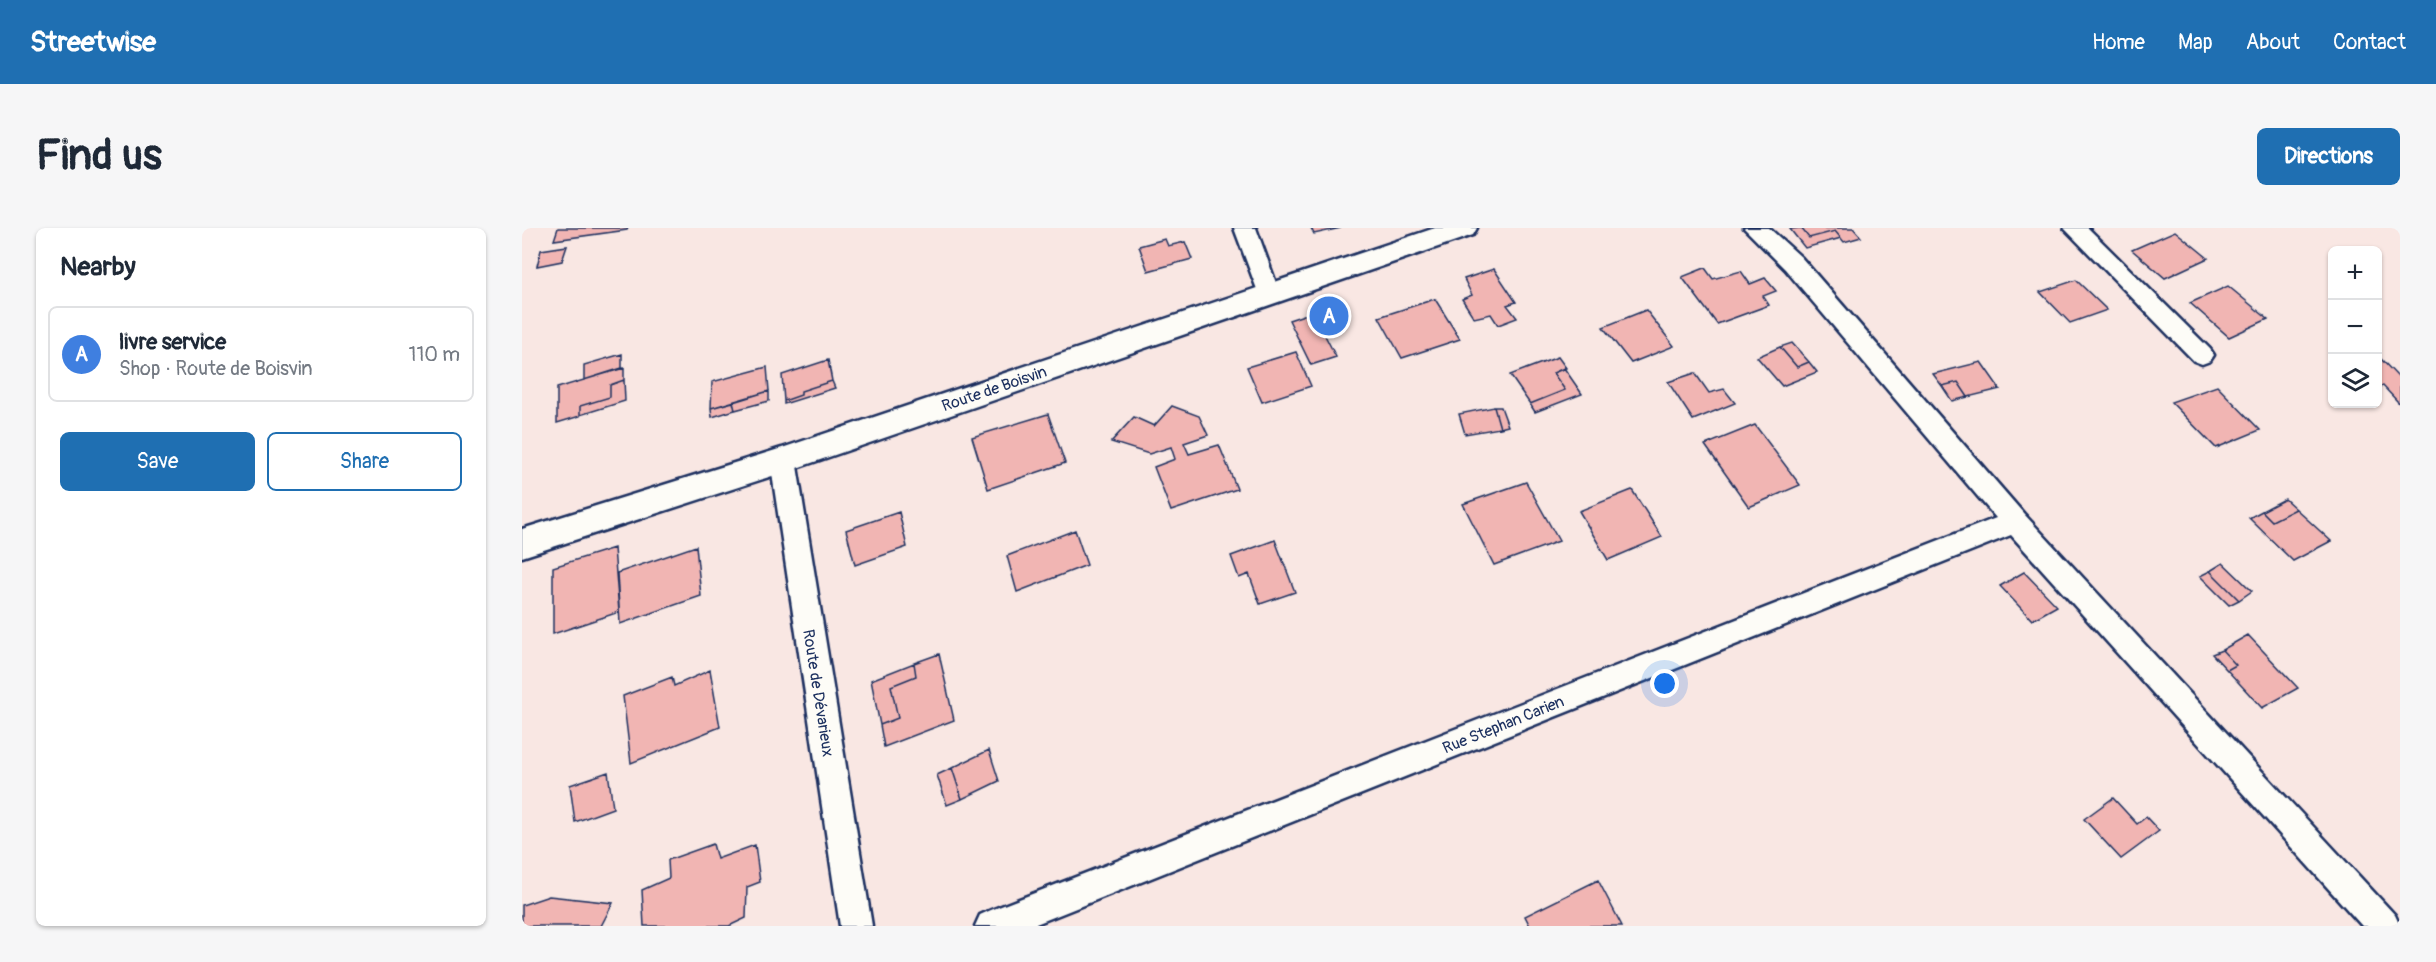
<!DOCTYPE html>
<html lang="en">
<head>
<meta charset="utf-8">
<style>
  body { margin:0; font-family:Pangolin,sans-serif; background:#f6f6f7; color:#1f2937 }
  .controls { position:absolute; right:18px; top:18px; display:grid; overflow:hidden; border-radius:9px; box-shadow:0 2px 4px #0004 }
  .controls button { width:54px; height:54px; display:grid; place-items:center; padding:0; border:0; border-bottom:2px solid #e0e1e3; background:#fff; color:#1f2937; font:30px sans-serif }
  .you { position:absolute; left:1143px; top:456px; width:21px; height:21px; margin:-15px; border:4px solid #fff; border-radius:50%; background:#1a73e8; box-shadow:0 0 0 9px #1a73e833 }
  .badge { display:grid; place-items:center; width:39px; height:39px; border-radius:50%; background:#1f6fb2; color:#fff; font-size:20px; font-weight:700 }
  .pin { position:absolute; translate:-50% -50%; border:3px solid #fff; box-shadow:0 2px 6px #0006 }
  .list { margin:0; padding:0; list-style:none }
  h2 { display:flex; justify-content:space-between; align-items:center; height:78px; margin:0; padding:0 24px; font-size:26px }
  h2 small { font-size:20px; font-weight:400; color:#747a83 }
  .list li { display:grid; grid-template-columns:39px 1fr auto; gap:18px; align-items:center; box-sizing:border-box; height:96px; margin:0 12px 12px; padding:0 12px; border:2px solid #e0e1e3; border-radius:9px }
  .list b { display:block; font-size:22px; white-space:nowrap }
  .list p { margin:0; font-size:20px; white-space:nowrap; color:#747a83 }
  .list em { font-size:20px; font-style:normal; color:#747a83 }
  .actions { display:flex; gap:12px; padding:18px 24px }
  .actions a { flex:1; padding:14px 0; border:2px solid #1f6fb2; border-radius:9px; text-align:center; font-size:21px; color:#1f6fb2 }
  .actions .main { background:#1f6fb2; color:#fff }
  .icon { flex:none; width:33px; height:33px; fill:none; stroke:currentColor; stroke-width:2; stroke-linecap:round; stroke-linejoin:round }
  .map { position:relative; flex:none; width:1878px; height:698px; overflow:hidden; border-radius:9px }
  header { display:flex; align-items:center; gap:36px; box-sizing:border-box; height:84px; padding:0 30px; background:#1f6fb2; color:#fff }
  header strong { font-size:28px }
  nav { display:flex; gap:33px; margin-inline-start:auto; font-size:21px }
  .intro { display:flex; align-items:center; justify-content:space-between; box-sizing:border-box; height:144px; padding:0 36px }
  h1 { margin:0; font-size:42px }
  .button { padding:15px 27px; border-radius:9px; background:#1f6fb2; color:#fff; font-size:21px; font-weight:700 }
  main { display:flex; gap:36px; padding:0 36px }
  aside { flex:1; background:#fff; border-radius:9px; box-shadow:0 2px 4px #0004 }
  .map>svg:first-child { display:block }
  .building { fill:#f1b5b3; stroke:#1b2f5e; stroke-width:1.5 }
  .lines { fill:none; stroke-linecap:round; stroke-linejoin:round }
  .street-casing { stroke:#1b2f5e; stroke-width:5 }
  .secondary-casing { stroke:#1b2f5e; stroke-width:5 }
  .street { fill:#fdfcf7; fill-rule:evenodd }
  .secondary { fill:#fdfcf7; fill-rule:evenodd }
  .labels { text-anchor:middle; stroke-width:5; stroke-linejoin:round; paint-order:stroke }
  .street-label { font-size:16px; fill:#1b2f5e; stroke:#fdfcf7 }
</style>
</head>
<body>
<header>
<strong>Streetwise</strong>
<nav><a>Home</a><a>Map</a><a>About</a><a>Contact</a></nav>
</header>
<div class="intro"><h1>Find us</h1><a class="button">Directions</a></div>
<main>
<aside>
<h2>Nearby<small></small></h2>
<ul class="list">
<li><span class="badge" style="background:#3f7fe0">A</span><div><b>livre service</b><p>Shop · Route de Boisvin</p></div><em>110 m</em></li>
</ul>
<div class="actions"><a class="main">Save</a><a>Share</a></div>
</aside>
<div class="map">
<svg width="1878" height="698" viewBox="0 0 1878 698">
  <rect width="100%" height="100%" fill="#f9e7e3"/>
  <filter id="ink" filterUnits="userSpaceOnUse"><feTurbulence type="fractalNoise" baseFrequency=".0167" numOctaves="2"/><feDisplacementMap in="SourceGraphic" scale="12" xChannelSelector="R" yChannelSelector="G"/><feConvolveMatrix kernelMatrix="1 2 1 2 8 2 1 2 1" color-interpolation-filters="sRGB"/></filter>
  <g filter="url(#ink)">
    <path class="building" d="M36 0H106L105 2 32 12Z
      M789 0H819L792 6Z
      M1279 0H1331L1339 9 1322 14 1313 3 1287 10Z
      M1279 0 1287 10 1313 3 1319 10 1283 20 1268 1Z
      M1653 3 1686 30 1643 50 1610 22Z
      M643 11 646 18 663 14 670 31 626 43 617 18Z
      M45 18 40 33 15 38 19 22Z
      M1183 40 1191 51 1219 43 1228 56 1243 50 1254 63 1241 68 1247 77 1195 96 1160 49Z
      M972 41 994 74 985 77 995 90 976 97 969 86 952 90 940 71 950 67 942 51Z
      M1554 52 1585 82 1548 95 1518 64Z
      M1706 58 1746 91 1707 109 1668 75Z
      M913 71 938 111 880 130 857 89Z
      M1124 82 1152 118 1109 135 1081 99Z
      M791 84 814 129 789 137 767 92Z
      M1270 115 1287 134 1275 139 1258 119Z
      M1258 119 1275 139 1287 134 1295 144 1260 158 1235 129Z
      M774 124 789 158 740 174 725 139Z
      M100 126V140L62 152V137Z
      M1036 129 1044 140 1031 145 1043 162 1008 176 988 147Z
      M1859 131 1875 148 1878 147V176L1861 158 1856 159V132Z
      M306 132 310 153 279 163V167L262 173 260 147Z
      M1459 134 1478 161 1446 169 1436 154 1420 158 1411 146Z
      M245 139 247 163 189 180 190 154Z
      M102 140V152L88 157V169L58 178V188L35 195V160Z
      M1042 140 1060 166 1013 184 1008 176 1043 162 1031 145Z
      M1173 145 1187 165 1202 161 1213 175 1171 192 1146 154Z
      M102 152 103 173 58 187V178L88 169V157Z
      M310 153 313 160 262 176V173L279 167V163Z
      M1436 154 1446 169 1430 173 1420 158Z
      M1695 158 1738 202 1694 220 1649 174Z
      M247 163V173L213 182 211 174Z
      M211 174 213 182 190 189 189 180Z
      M650 178 677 188 686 207 662 215 667 226 697 217 715 261 649 283 632 239 653 231 649 219 627 226 589 214 612 189 632 198Z
      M972 179 978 200 943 206 937 186Z
      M972 179H979L986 198 978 200Z
      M526 186 543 235 466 261 450 209Z
      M1233 197 1278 257 1227 279 1183 217Z
      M1004 254 1037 313 972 337 941 276Z
      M1110 262 1140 309 1086 332 1057 283Z
      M1763 271 1774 281 1750 293 1740 283Z
      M1774 281 1809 313 1771 333 1727 290 1740 283 1750 293Z
      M377 284 385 319 333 337 324 302Z
      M553 302 565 337 495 364 485 328Z
      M753 312 773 364 738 376 727 346 717 350 709 328Z
      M174 318 179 368 98 396 95 345Z
      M92 320 97 384 31 406V339Z
      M1701 335 1730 363 1717 372 1688 343Z
      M1688 343 1717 372 1707 377 1678 348Z
      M1502 344 1535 378 1510 392 1478 358Z
      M1726 407 1776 460 1740 480 1705 442 1714 437 1700 422Z
      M1700 422 1714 437 1705 442 1690 426Z
      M417 426 432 492 362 519 358 497 376 490 369 458 394 448 392 435Z
      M392 435 394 448 369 458 376 490 358 497 349 452Z
      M188 442 198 499 109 535 101 468 150 449 152 458Z
      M467 522 477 553 440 571 430 540Z
      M430 540 440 571 425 577 415 547Z
      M86 544 91 580 53 594 48 557Z
      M1591 570 1615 596 1624 589 1637 603 1599 631 1562 591Z
      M191 616 195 631 233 617 238 654 225 659 224 690 207 698H122L120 662 147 650 146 632Z
      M1076 652 1100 698H1008L1003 688Z
      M27 668 91 675 79 698H0V677Z"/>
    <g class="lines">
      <defs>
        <path id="street" d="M712 0H734L758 66 755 72 747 74 739 72Z
          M1222 0H1247L1279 29 1502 286 1873 687 1878 698H1840L1489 307 509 698H453L458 687 469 682 1474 290 1263 41Z
          M1542 0H1566L1688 121 1692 127 1688 133 1680 136 1672 133Z
          M261 222 270 225 274 232 350 698H318L248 232 252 225Z"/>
        <path id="secondary" d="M913 0H955L951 7 272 241 0 329V301L260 220Z"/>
      </defs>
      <use href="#street" class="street-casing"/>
      <use href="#secondary" class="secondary-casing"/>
      <use href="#street" class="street"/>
      <use href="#secondary" class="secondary"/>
    </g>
  </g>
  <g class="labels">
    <g class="street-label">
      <text transform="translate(472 160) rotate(-19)" y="6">Route de Boisvin</text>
      <text transform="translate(297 465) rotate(81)" y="6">Route de Dévarieux</text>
      <text transform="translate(981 496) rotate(-22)" y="6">Rue Stephan Carien</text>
    </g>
  </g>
</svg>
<div class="controls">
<button>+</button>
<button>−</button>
<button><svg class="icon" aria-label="layers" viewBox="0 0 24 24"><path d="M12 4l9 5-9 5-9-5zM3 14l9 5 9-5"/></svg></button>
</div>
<div class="you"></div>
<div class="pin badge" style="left:807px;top:88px;background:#3f7fe0">A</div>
</div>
</main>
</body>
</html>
